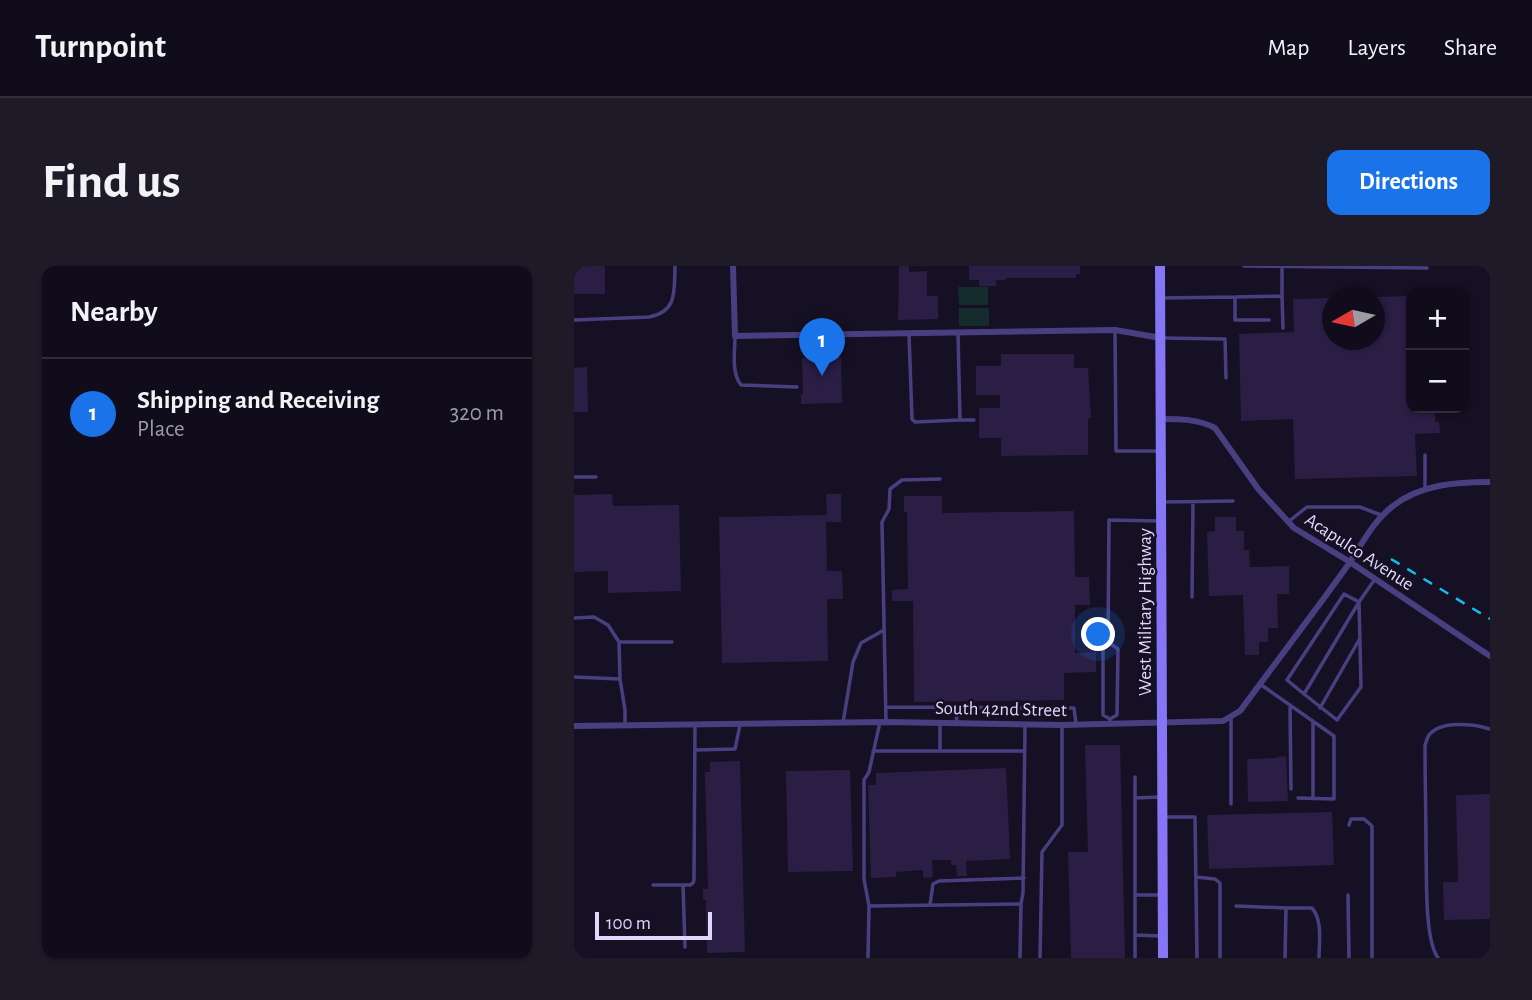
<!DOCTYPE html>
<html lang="en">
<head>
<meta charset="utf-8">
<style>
  body { margin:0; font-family:"Alegreya Sans",sans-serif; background:#1e1a28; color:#f1f3f6 }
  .controls { position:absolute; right:21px; top:21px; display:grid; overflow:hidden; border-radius:14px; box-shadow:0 2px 5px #0004 }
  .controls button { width:63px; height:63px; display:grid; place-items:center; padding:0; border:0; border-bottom:2px solid #302c3a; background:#100c1b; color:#f1f3f6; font:35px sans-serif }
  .compass { position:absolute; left:748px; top:21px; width:63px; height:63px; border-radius:50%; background:#100c1b; box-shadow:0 2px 5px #0004; rotate:261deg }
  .scale { position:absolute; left:21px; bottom:18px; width:117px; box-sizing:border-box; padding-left:7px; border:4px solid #dfd7fc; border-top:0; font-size:19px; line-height:24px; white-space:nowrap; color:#dfd7fc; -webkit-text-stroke:5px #161024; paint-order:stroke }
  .you { position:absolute; left:525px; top:369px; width:24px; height:24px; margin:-18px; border:5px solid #fff; border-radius:50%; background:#1a73e8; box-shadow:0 0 0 10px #1a73e833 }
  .badge { display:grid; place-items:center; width:46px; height:46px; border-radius:50%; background:#1a73e8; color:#fff; font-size:23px; font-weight:700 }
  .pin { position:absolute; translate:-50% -58px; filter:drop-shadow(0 2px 4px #0008) }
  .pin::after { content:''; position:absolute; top:37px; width:24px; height:21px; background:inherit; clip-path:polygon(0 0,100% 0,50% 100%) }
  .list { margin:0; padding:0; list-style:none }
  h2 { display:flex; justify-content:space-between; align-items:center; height:91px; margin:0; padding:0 28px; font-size:30px }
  h2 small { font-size:23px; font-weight:400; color:#9c9ba3 }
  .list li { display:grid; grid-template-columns:46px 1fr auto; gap:21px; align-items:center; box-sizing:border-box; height:112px; padding:0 28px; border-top:2px solid #302c3a }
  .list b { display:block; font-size:26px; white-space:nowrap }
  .list p { margin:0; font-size:23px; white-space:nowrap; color:#9c9ba3 }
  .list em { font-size:23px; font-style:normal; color:#9c9ba3 }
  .map { position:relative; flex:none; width:916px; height:692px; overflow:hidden; border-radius:14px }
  header { display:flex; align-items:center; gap:42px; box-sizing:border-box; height:98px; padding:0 35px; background:#100c1b; border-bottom:2px solid #302c3a }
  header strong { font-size:33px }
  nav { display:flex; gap:38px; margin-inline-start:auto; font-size:24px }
  .intro { display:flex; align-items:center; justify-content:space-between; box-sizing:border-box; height:168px; padding:0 42px }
  h1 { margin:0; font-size:49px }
  .button { padding:18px 32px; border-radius:14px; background:#1a73e8; color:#fff; font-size:24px; font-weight:700 }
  main { display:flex; gap:42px; padding:0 42px }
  aside { flex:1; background:#100c1b; border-radius:14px; box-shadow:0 2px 5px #0004 }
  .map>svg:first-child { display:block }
  .green { fill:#142c2e }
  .building { fill:#2a1e44 }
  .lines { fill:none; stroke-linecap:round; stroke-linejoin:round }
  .lane { stroke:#493f80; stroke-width:3.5 }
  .street { stroke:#493f80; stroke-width:6 }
  .secondary { stroke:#8675f5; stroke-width:10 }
  .rail { stroke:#10c0ee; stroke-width:2.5; stroke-dasharray:10 9; stroke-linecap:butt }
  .labels { text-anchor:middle; stroke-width:5; stroke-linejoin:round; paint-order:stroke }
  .street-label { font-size:19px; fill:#dfd7fc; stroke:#161024 }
</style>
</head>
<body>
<header>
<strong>Turnpoint</strong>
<nav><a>Map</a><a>Layers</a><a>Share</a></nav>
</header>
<div class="intro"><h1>Find us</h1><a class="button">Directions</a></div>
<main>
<aside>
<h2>Nearby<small></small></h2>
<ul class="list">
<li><span class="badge">1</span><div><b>Shipping and Receiving</b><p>Place</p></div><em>320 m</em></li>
</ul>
</aside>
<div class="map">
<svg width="916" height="692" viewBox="0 0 916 692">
  <rect width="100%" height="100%" fill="#161024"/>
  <path class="green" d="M384 21H414V39H385Z
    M385 42H415V60H385Z"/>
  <path class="building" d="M0 0H31V28H0Z
    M325 0H335V6L353 5V30H364V53L324 54Z
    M395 0H506V8H502V12H432L431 14H422V20H405V14H395Z
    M837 30V142H861V156H865L866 167 841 168 843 210 721 213 719 153 667 155 665 68 720 66 719 33 759 32V74H801V31Z
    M427 88H500V102H514L517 152H514V189L427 190V172H405V142H426V129H402V100H427Z
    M267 91 268 137 227 138V128H229L228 92Z
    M13 101 14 146H0V102Z
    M38 228 39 240 105 239 107 325 34 327V305L0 306V229Z
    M252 228H267V256H252L253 305H268L269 333H253L254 395 148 397 145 251 253 249Z
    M330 230H368V247L500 245 501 311H515L516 339H501V387L522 386V406L490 407V434L340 436 339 335H318V324L334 323 333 246H330Z
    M641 251H662V265H670V284H675L676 301 715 300V328H703L704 362H694V376H685V389H671L669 329 635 330 633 266 641 265Z
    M511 479H546L551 692H497L494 586H514Z
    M712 490 714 535 674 536 673 493 703 492V491Z
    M166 495 171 686 133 687 132 634H129V623H134L131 506H136V496Z
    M432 502 436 593 392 595 393 610H383L382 599H377V594H358L359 611 349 612V604L322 606V611L297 612 294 519H302V507Z
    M276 504 279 605 214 606 212 505Z
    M916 528V653L870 654 869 616H884L882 529Z
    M758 546 760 599 635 603 633 549Z"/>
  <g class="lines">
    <path class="lane" d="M670 0 853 2
      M708 30 709 62
      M661 31 708 30V0
      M589 32 661 31V54H695
      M0 54 75 51C104 46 100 24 101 0
      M541 64 542 185H584
      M384 67 386 154H400
      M335 69 338 153 341 156 386 154
      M161 70C161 86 157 106 167 119L223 121
      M589 72 651 73 652 112
      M0 211H22
      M851 222V189
      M590 236 659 235
      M714 256 733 241H786L807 249
      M618 331 619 236
      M0 352 20 351 34 359 45 376 46 413 51 444V459
      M45 376H98
      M534 376 544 383 543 449 536 453
      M0 411 46 413
      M686 418 760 470V533L724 532
      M730 428 713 414 770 328 785 336 787 421 763 454 730 428 785 336 801 313
      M716 439 717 523
      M313 441 500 442 502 457
      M382 442 383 457
      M746 442 785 374
      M657 452V538
      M739 455V532
      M306 456 295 506 290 514V613L295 640 447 638 449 627 451 460
      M312 456 308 256 315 243 316 223 328 214 366 213
      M269 457 279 396 287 377 310 364
      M536 457V453L529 449V383L534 376 535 254 585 255
      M121 484 161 483 166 459
      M299 485H451
      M366 485V457
      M561 511V532
      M591 551H621L623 692
      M775 559 777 553H790L798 560V692
      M622 611 641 613 646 617V692
      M79 619H116L119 617 120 614 121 458
      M109 619 111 681
      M562 629H587
      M774 629 775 692
      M356 639 359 618 365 615 450 612
      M662 640 712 642
      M561 669 587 670
      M294 692 295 640
      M446 692 447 638
      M466 692 468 586 488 559V459
      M561 692V532L586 531
      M711 692 712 642H738C749 655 745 676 745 692
      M864 692C850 672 853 610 852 584 852 549 851 515 851 480 852 476 853 472 855 469 867 454 900 458 916 463"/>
    <path class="street" d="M159 0 161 70 541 64 587 72
      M587 153C606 153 624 153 641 162L685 224 720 262 776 296 916 390
      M0 460 312 456 488 459 649 455 666 445C702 396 739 348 774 299 788 278 799 255 819 240 847 218 883 216 916 216"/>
    <path class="secondary" d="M586 0 589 692"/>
    <path class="rail" d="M817 293 916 353"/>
  </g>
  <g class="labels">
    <g class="street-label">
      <text transform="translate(786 285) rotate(33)" y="7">Acapulco Avenue</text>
      <text transform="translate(570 346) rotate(-90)" y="7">West Military Highway</text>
      <text transform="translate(427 442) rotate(1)" y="7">South 42nd Street</text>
    </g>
  </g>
</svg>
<div class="controls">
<button>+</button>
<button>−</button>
</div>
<svg class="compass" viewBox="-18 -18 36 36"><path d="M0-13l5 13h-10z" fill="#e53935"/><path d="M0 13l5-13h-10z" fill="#9c9ba3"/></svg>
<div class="scale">100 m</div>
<div class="you"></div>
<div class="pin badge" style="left:248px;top:110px">1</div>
</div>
</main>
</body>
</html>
